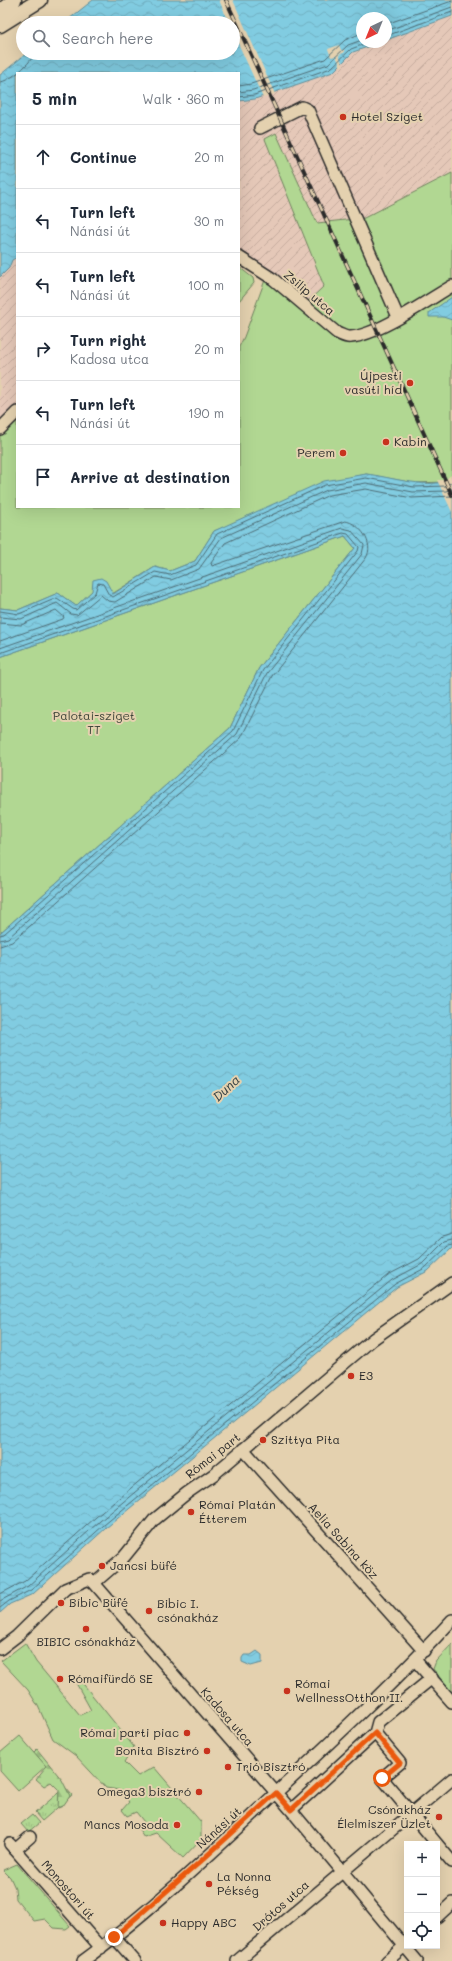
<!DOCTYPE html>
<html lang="en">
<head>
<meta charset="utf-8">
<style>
  body { margin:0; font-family:Mali,sans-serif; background:#f2f2f3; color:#1f2937 }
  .controls { position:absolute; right:12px; bottom:12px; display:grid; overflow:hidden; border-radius:0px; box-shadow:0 4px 16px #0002 }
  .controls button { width:36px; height:36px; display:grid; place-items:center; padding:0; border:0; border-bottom:1px solid #e0e1e3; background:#fff; color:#1f2937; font:20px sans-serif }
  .compass { position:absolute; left:356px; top:12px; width:36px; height:36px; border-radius:50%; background:#fff; box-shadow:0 4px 16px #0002; rotate:223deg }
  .stop { position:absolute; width:12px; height:12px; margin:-9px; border:3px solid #ea580c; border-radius:50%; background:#fff }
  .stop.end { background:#ea580c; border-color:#fff; box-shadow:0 1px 4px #0008 }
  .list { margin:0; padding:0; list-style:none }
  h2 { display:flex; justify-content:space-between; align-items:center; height:52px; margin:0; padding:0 16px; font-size:17px }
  h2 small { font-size:13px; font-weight:400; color:#747a83 }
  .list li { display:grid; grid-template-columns:26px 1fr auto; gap:12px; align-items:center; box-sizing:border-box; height:64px; padding:0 16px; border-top:1px solid #e0e1e3 }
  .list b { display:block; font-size:15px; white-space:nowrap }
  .list p { margin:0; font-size:13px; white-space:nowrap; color:#747a83 }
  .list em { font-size:13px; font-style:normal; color:#747a83 }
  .icon { flex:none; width:22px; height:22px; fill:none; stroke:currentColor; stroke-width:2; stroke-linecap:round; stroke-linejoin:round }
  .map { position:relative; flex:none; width:452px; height:1961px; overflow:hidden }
  .search { position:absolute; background:#fff; box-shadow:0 4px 16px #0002; left:16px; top:16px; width:224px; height:44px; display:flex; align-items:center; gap:10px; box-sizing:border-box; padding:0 14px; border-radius:22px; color:#747a83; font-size:15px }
  .panel { position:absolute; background:#fff; box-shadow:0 4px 16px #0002; left:16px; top:72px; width:224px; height:436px; border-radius:0px }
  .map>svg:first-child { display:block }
  .industrial { fill:url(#industrial-furrows) }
  .grass { fill:url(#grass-tufts); stroke:#6e815e }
  .forest { fill:url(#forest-firs); stroke:#6e815e }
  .green { fill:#b1d792; stroke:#6e815e }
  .water { fill:url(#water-waves); stroke:#5f8c98 }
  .pier { fill:#e4d1af }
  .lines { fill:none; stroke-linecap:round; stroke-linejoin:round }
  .shore { stroke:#4d6b74; stroke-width:1 }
  .minor-casing { stroke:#2b2b2b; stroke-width:14 }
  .major-casing { stroke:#2b2b2b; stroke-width:17 }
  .minor { stroke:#e4d1af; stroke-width:11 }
  .major { stroke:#e4d1af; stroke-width:14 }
  .rail-casing { stroke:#2b2b2b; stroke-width:4 }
  .rail { stroke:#e4d1af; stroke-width:2.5; stroke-dasharray:8; stroke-linecap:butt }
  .route { stroke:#ea580c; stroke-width:5 }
  .poi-dot { fill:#c8321e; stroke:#e4d1af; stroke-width:1.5 }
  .labels { text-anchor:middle; stroke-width:4; stroke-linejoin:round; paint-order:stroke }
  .poi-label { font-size:12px; fill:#2b2b2b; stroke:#e4d1af; text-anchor:start }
  .street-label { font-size:12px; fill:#2b2b2b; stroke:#e4d1af }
  .park-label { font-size:12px; fill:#3f453a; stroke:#e4d1af }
  .water-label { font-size:13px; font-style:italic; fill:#384346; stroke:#e4d1af }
</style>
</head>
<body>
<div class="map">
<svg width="452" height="1961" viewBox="0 0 452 1961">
  <defs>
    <pattern id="industrial-furrows" width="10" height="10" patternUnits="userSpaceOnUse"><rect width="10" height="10" fill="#e5c8b8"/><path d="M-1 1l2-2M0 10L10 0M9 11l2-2" fill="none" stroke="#c5ac9e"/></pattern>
    <pattern id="grass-tufts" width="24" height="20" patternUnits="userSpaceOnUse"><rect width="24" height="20" fill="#b1d792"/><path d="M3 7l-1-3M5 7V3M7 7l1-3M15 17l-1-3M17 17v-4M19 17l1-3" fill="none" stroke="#98b97e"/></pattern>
    <pattern id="forest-firs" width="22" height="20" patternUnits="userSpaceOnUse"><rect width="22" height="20" fill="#b1d792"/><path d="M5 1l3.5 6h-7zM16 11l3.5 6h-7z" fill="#98b97e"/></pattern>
    <pattern id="water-waves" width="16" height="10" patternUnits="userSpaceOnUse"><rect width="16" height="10" fill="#81cce1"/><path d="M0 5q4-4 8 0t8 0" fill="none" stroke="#70afc1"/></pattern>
  </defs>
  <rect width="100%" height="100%" fill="#e4d1af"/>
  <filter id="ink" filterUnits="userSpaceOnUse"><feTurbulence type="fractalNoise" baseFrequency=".025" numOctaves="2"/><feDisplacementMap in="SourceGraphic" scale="8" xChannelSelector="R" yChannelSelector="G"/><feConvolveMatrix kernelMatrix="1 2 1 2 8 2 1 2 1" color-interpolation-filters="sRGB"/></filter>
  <g filter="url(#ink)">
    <path class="industrial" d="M452 16V173L364 218 316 223 276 134 265 139 324 286 302 308 239 261V101L255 99 333 72 353 52 386 42V40Z
      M17 257V412L0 429V277L9 268 12 259Z"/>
    <path class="grass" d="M65 1787 72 1795 42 1821 35 1813Z
      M32 1815 39 1823 28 1832 21 1824Z"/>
    <path class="forest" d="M37 1749 62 1780 70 1796 63 1806 58 1808 59 1790 51 1782 44 1786 36 1779 45 1768 32 1754Z"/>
    <path class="green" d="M276 133 317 223 364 218 452 173V477L446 482 414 483 366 474 214 531 195 561 170 571 155 567 112 594 92 591 76 606 58 593 18 610 0 608V429L17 412V507H239V347L244 337 265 280 302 307 324 286 265 139Z
      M239 267 253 278 254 283 239 301Z
      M345 536 355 548 259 668 230 728 0 933V657Z
      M25 1643 36 1662 80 1715 91 1710 76 1683 80 1680 134 1747 124 1762 138 1776 154 1767 201 1822V1839L183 1858 156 1833 144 1837 138 1828 144 1822 136 1812 127 1816 122 1810 129 1802 119 1790 106 1788 76 1756 53 1739 38 1706 28 1690 1 1661Z
      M452 1644V1693L433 1669 436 1661Z
      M20 1736 46 1766 18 1791 0 1771V1753Z
      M17 1864 70 1926 66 1929 54 1928 45 1919 34 1921 16 1899 15 1888 10 1877 3 1870Z"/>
    <path class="water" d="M93 0H452V16L386 40V18H362V42H382L353 52 333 72 255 99 239 101V73H17V257L12 260 9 268 0 277V75L27 53H233V23H64Z
      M452 297V320L443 317H429V313Z
      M366 474C388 476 434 492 452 477V1248L428 1271 397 1287 106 1528 33 1594 10 1604 0 1613V933L230 728 259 668 355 548 345 536 0 657V608L18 610 58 593 76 606 92 591 93 580 101 578 106 581 113 594 155 567 170 571 195 561 214 531 324 481Z
      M257 1651 262 1655V1663L251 1666 242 1662V1658L244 1655H251Z"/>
    <path class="pier" d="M219 0H233L275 94 263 98 233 32V23H229Z
      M339 45 341 50H344L345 52 339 55 343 65 341 67 336 56 331 57 328 49Z
      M451 475 452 478V512L437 480H445Z"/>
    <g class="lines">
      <path class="shore" d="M386 24 452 1
        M386 31 452 7
        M386 36 452 12
        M0 82C9 82 33 62 34 53
        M239 86 251 84 325 59 345 40 362 33
        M239 92 253 90 328 64 348 45 362 40
        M239 97 254 95 331 68 351 49 370 42
        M0 611 19 614 57 598 73 609 76 610 95 593 98 583 103 584 109 595 113 597 155 572 170 575 196 565 217 534 325 485 366 478 414 487 446 486 452 482
        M0 617 21 619 57 603 71 614 77 615 101 595 108 601 115 602 156 577 171 580 199 569 221 538 327 490 366 483 413 492 446 491 452 489
        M0 623 21 625 56 610 64 617 63 619 0 641
        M0 648 342 528 351 530 364 545 362 554 267 673 237 734 8 938 0 940
        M0 653 343 533 348 534 359 547 358 551 263 670 233 731 4 934 0 935
        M0 946 12 942 241 738 272 676 366 558C375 544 360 523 345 521L212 566 211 563 225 543 329 495 366 489 412 498 452 496
        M0 1594 25 1581 96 1517 388 1275 419 1259 442 1237 452 1234
        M0 1601 28 1586 100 1521 392 1280 422 1264 444 1242 452 1240
        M0 1608 9 1601 31 1590 104 1525 395 1284 425 1268 448 1246 452 1245"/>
      <defs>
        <path id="minor" d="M260 128 302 107 308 110 398 317
          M239 257 273 279 337 333C342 335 346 338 351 337 378 335 428 300 452 286
          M0 429 17 412
          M243 1449 424 1651
          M94 1583 291 1810 417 1961
          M0 1649 17 1636 65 1589 89 1579 94 1583 124 1557 154 1520 187 1493 213 1475 373 1339 452 1283
          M415 1660 452 1702
          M375 1733 400 1763 382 1778 437 1844
          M291 1810 375 1733 378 1722 432 1678
          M10 1844 101 1948
          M437 1844 452 1862
          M15 1850 30 1837
          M437 1917 452 1903
          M114 1937 135 1961
          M83 1961C152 1910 215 1850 277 1792 337 1736 397 1680 452 1620
          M237 1961 452 1779
          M387 1961 407 1944"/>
        <path id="major" d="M0 12 14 0
          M0 25 40 0"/>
      </defs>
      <use href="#minor" class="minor-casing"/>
      <use href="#major" class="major-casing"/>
      <use href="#minor" class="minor"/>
      <use href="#major" class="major"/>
      <defs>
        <path id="rail" d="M226 0 452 495"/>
      </defs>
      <use href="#rail" class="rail-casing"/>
      <use href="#rail" class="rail"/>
    </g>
  </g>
  <g class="lines" filter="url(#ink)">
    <path class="route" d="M114 1937 201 1861 276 1793 291 1810 375 1733 400 1763 382 1778"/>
  </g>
  <g class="poi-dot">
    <circle cx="343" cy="117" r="4"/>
    <circle cx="410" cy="383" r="4"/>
    <circle cx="386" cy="442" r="4"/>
    <circle cx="343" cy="453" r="4"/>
    <circle cx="351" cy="1376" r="4"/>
    <circle cx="263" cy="1440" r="4"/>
    <circle cx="191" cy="1512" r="4"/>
    <circle cx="102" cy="1566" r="4"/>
    <circle cx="61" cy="1603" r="4"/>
    <circle cx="149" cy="1611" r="4"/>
    <circle cx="86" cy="1629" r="4"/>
    <circle cx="60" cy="1679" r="4"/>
    <circle cx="287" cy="1691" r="4"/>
    <circle cx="187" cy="1733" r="4"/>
    <circle cx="207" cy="1751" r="4"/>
    <circle cx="228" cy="1767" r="4"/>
    <circle cx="199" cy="1792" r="4"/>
    <circle cx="439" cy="1817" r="4"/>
    <circle cx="177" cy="1825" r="4"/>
    <circle cx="209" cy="1884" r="4"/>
    <circle cx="163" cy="1923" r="4"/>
  </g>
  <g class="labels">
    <g class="poi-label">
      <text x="351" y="121">Hotel Sziget</text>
      <text x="402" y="380" text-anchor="end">Újpesti<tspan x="402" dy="14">vasúti híd</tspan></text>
      <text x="394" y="446">Kabin</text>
      <text x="335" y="457" text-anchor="end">Perem</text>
      <text x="359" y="1380">E3</text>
      <text x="271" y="1444">Szittya Pita</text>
      <text x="199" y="1509">Római Platán<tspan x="199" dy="14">Étterem</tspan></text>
      <text x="110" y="1570">Jancsi büfé</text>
      <text x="69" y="1607">Bíbic Büfé</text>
      <text x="157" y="1608">Bibic I.<tspan x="157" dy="14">csónakház</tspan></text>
      <text x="86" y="1646" text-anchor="middle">BIBIC csónakház</text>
      <text x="68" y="1683">Rómaifürdő SE</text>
      <text x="295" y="1688">Római<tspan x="295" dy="14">WellnessOtthon II.</tspan></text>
      <text x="179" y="1737" text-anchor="end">Római parti piac</text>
      <text x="199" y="1755" text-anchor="end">Bonita Bisztró</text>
      <text x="236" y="1771">Trió Bisztró</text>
      <text x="191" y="1796" text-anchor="end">Omega3 bisztró</text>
      <text x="431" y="1814" text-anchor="end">Csónakház<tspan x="431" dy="14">Élelmiszer Üzlet</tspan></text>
      <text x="169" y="1829" text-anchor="end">Mancs Mosoda</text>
      <text x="217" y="1881">La Nonna<tspan x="217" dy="14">Pékség</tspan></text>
      <text x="171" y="1927">Happy ABC</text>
    </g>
    <g class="street-label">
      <text transform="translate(309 293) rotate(40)" y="4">Zsilip utca</text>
      <text transform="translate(213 1456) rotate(-38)" y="4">Római part</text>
      <text transform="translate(343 1541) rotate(48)" y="4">Aelia Sabina köz</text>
      <text transform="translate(227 1717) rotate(49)" y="4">Kadosa utca</text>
      <text transform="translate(219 1828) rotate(-42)" y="4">Nánási út</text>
      <text transform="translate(68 1890) rotate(49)" y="4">Monostori út</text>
      <text transform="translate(281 1906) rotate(-41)" y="4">Drótos utca</text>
    </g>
    <g class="park-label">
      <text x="94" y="720">Palotai-sziget<tspan x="94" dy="14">TT</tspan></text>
    </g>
    <g class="water-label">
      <text transform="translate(226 1088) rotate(-43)" y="5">Duna</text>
    </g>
  </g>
</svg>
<div class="controls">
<button>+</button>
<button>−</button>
<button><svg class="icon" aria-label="locate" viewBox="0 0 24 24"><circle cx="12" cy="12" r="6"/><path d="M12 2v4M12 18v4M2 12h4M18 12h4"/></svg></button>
</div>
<svg class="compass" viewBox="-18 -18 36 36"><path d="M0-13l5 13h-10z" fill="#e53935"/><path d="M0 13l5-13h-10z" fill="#747a83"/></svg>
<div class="stop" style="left:382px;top:1778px"></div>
<div class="stop end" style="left:114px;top:1937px"></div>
<div class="search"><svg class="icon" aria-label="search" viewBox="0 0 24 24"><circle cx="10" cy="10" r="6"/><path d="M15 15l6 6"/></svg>Search here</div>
<section class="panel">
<h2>5 min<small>Walk · 360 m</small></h2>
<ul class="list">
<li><svg class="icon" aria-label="ahead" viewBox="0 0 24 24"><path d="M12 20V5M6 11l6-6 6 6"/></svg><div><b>Continue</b></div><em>20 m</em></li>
<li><svg class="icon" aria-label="left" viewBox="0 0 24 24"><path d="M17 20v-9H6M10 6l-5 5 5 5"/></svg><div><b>Turn left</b><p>Nánási út</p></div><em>30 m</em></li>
<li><svg class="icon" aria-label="left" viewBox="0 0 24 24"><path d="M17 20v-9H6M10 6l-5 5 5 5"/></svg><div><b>Turn left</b><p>Nánási út</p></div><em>100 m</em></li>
<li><svg class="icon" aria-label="right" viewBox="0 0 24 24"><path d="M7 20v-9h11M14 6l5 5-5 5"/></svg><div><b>Turn right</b><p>Kadosa utca</p></div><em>20 m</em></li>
<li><svg class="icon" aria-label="left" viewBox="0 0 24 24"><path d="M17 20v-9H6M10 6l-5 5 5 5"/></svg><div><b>Turn left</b><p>Nánási út</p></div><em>190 m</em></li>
<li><svg class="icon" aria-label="arrive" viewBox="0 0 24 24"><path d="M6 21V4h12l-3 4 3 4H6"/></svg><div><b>Arrive at destination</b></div></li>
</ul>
</section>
</div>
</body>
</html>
